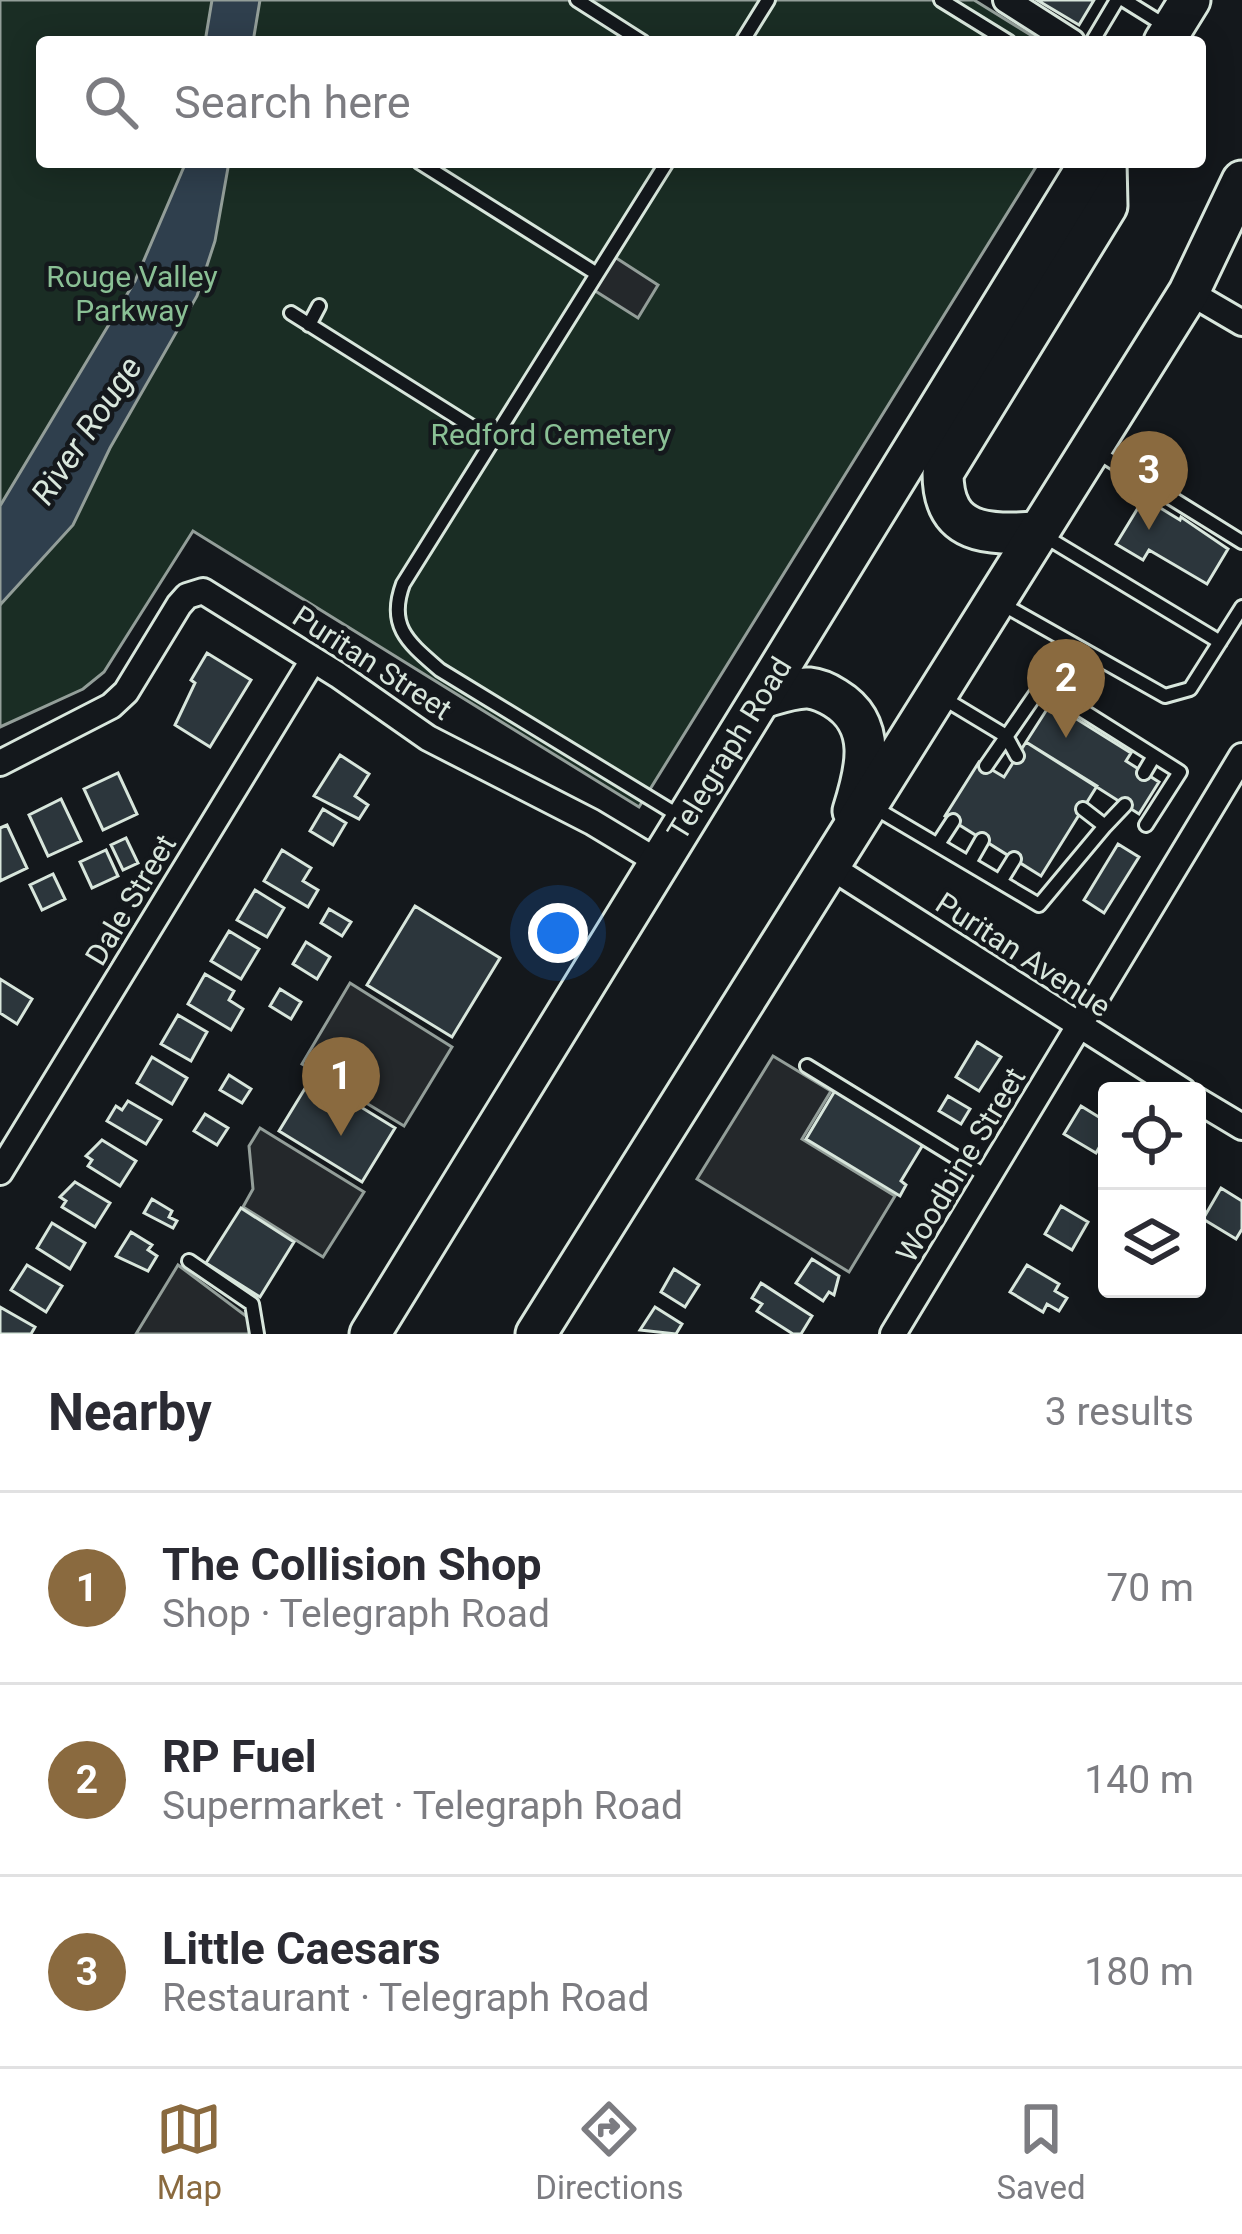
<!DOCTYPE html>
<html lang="en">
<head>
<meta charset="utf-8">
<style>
  body { margin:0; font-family:Roboto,sans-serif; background:#f2f2f3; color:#2b2b33 }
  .controls { position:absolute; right:36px; bottom:36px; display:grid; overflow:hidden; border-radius:12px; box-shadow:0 6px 30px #0003 }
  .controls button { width:108px; height:108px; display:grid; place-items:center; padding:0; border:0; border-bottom:3px solid #e1e1e2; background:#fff; color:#2b2b33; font:60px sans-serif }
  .you { position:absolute; left:558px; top:933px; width:42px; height:42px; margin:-30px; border:9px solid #fff; border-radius:50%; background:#1a73e8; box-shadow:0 0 0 18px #1a73e833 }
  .badge { display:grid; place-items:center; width:78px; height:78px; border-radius:50%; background:#8a6a3f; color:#fff; font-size:39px; font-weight:700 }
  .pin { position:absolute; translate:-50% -99px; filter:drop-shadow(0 3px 6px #0008) }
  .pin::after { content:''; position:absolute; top:63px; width:42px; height:36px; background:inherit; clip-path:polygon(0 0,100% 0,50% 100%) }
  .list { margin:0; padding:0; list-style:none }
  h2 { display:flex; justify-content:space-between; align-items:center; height:156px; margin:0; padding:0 48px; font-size:51px }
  h2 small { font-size:39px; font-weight:400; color:#7c7c81 }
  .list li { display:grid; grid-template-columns:78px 1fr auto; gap:36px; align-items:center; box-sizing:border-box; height:192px; padding:0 48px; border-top:3px solid #e1e1e2 }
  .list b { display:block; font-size:45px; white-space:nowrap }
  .list p { margin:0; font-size:39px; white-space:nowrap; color:#7c7c81 }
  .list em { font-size:39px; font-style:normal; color:#7c7c81 }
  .icon { flex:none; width:66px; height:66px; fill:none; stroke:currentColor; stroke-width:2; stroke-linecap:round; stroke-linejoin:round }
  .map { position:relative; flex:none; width:1242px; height:1334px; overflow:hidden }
  .search { position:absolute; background:#fff; box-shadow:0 6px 30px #0003; left:36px; right:36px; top:36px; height:132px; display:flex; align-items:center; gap:30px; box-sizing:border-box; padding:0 42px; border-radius:12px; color:#7c7c81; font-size:45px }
  .sheet { height:732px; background:#fff }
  nav { display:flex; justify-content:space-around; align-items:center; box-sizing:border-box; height:168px; border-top:3px solid #e1e1e2; background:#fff; font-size:33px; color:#7c7c81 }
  nav a { display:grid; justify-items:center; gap:6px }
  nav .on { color:#8a6a3f }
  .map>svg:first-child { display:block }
  .green { fill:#1a2d24; stroke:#939e99; stroke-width:3 }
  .parking { fill:#24282b; stroke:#939e99; stroke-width:3 }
  .water { fill:#2f3f4d; stroke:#939e99; stroke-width:3 }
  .building { fill:#2c363c; stroke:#d8e6dc; stroke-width:3 }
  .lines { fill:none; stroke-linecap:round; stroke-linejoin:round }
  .service-casing { stroke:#d8e6dc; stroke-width:18 }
  .minor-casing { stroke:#d8e6dc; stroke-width:30 }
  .primary-casing { stroke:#d8e6dc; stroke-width:45 }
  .service { stroke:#14181c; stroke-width:12 }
  .minor { stroke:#14181c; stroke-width:24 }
  .primary { stroke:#14181c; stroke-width:39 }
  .labels { text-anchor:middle; stroke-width:9; stroke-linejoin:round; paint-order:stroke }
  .park-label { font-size:30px; fill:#8ac095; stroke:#14181c }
  .street-label { font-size:30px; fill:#d8e6dc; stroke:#14181c }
  .water-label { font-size:33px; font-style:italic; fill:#d8e6dc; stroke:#14181c }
</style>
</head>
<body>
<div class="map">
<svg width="1242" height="1334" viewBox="0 0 1242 1334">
  <rect width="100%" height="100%" fill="#14181c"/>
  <path class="green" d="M0 0H974L1042 42H42V162H1039L639 807 193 531 104 672 83 689 0 727Z"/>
  <path class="parking" d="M610 254 658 285 638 318 589 287Z
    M350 983 452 1047 404 1126 302 1064Z
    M773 1056 831 1091 802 1139 895 1196 849 1272 697 1179Z
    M260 1128 364 1192 323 1257 243 1207 253 1189 249 1146Z
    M178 1265 250 1319 251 1334H136Z"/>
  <path class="water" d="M212 0H260L253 42H205Z
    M186 162H229L215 241 197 296 110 448 73 525 0 605V506L135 281Z"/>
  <path class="building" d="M1037 0H1094L1079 25Z
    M1144 498 1180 520 1181 517 1228 549 1207 584 1149 550 1143 560 1116 544Z
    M207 653 251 680 210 747 175 725 195 683 191 680Z
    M1051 703 1131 753 1126 761 1159 782 1139 814 1026 742Z
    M1026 742 1097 786 1041 876 945 816 979 762 1004 777Z
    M340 755 369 774 355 796 368 805 359 819 314 796Z
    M118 773 137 814 103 830 84 789Z
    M61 799 81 841 48 856 29 815Z
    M323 809 346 823 333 845 310 831Z
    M7 825 27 868 0 881V828Z
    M126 838 138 863 123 870 111 845Z
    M1118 844 1139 857 1104 913 1084 900Z
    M106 850 118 876 92 888 80 862Z
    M282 850 311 868 303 881 318 890 308 907 264 881Z
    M53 874 65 899 42 910 30 885Z
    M255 890 284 908 267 937 237 920Z
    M415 906 500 958 452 1037 367 985Z
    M329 909 351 922 342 936 321 923Z
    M229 931 259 949 241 979 211 961Z
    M306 942 330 957 317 979 293 964Z
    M205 974 234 991 229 1000 243 1009 231 1030 188 1004Z
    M0 979 32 999 17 1024 0 1013Z
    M280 989 301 1002 291 1019 270 1006Z
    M178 1015 207 1032 191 1061 161 1044Z
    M977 1042 1001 1057 979 1091 956 1077Z
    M152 1057 187 1078 172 1104 137 1083Z
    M229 1075 251 1089 242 1103 220 1090Z
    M312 1077 395 1128 362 1182 279 1131Z
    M836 1089 924 1143 901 1181 906 1185 900 1196 806 1139Z
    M948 1096 970 1109 961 1124 939 1111Z
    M128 1101 161 1120 146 1144 107 1121 116 1106 122 1110Z
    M1081 1106 1107 1122V1134L1096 1153 1064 1134Z
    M205 1114 228 1128 217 1145 194 1131Z
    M102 1140 136 1161 120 1186 88 1166 92 1160 86 1156Z
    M75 1182 110 1203 95 1227 62 1207 66 1201 60 1197Z
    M1221 1188 1242 1201V1229L1236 1239 1203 1219Z
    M152 1199 172 1211 169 1217 177 1221 173 1228 144 1213Z
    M1061 1206 1088 1222 1072 1250 1045 1234Z
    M241 1208 294 1242 260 1297 206 1263Z
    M52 1223 85 1243 70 1269 37 1248Z
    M131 1232 152 1245 148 1250 157 1256 148 1271 116 1256Z
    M812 1259 839 1276 834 1295 829 1292 823 1301 796 1283Z
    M27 1265 62 1286 46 1312 11 1290Z
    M1027 1265 1059 1284 1055 1291 1067 1298 1059 1311 1047 1304 1043 1312 1010 1292Z
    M674 1269 699 1285 685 1307 661 1292Z
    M761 1283 812 1316 801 1334H793L757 1311 762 1304 752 1298Z
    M0 1307 35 1327 31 1334H0Z
    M655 1307 682 1324 676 1334 640 1330Z"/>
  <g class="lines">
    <defs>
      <path id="service" d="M577 0 643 42
        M941 0 1009 42
        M1124 0 1169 28
        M742 42 768 0
        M1092 42 1117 0
        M419 162 597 274
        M667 162 403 584C387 627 409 643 440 670L681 817
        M291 313 493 440
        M309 325 319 306
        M1097 452 1242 542
        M1041 534 1220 642
        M1002 604 1165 696 1190 689 1242 607
        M943 698 1006 736 1017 756
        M986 766 1042 685 1180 772 1146 825
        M1144 773 1154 756
        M875 808 1039 905 1105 826 1083 809
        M1105 826 1125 805
        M938 844 953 821
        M970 861 982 840
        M1001 880 1014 859
        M807 1066 988 1177
        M189 1261 252 1304 257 1334"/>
      <path id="minor" d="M1006 0 1072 42
        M1189 292 1242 323
        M0 763 111 706 126 692 179 605 187 596 203 591 338 675 428 738 592 822 660 863
        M831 867 1183 1091
        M1197 1100 1242 1127
        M0 1172 313 660
        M893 1334 1242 756"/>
      <g id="primary">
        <path d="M1164 42 1190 0"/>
        <path d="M1038 532C988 535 943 536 943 473L1107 206 1106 162"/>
        <path d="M762 698C776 694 794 687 809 688 819 689 827 693 835 698 878 724 866 770 853 811"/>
        <path id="s1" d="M370 1334 1090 162"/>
        <path d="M536 1334 1189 292 1242 181"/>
      </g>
    </defs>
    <use href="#service" class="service-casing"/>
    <use href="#minor" class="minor-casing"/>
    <use href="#primary" class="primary-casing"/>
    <use href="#service" class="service"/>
    <use href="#minor" class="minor"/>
    <use href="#primary" class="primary"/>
  </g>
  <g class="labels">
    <g class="park-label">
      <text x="132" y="287">Rouge Valley<tspan x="132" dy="34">Parkway</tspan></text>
      <text x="551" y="445">Redford Cemetery</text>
    </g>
    <g class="street-label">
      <text transform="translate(372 663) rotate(33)" y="10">Puritan Street</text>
      <text dy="10" stroke="none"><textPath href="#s1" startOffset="687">Telegraph Road</textPath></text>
      <text transform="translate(131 900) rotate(-59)" y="10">Dale Street</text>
      <text transform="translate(1023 955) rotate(33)" y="10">Puritan Avenue</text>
      <text transform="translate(961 1165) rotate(-59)" y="10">Woodbine Street</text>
    </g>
    <g class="water-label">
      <text transform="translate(86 430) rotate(-56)" y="12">River Rouge</text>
    </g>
  </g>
</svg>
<div class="controls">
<button><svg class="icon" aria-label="locate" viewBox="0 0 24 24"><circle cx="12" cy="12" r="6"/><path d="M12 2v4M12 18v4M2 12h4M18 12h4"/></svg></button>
<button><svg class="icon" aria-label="layers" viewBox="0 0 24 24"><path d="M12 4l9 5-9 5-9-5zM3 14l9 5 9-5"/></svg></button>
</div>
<div class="you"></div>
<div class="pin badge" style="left:341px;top:1136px">1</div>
<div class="pin badge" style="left:1066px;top:738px">2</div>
<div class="pin badge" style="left:1149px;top:530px">3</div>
<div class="search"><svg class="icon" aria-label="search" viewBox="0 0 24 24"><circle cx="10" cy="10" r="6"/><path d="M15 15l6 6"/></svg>Search here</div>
</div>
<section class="sheet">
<h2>Nearby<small>3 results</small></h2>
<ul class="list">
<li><span class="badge">1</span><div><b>The Collision Shop</b><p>Shop · Telegraph Road</p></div><em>70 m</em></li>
<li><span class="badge">2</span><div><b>RP Fuel</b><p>Supermarket · Telegraph Road</p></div><em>140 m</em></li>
<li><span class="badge">3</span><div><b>Little Caesars</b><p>Restaurant · Telegraph Road</p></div><em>180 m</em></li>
</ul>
</section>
<nav>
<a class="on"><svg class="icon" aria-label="map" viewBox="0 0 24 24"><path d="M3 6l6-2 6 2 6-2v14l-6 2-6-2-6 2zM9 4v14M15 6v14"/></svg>Map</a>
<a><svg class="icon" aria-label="directions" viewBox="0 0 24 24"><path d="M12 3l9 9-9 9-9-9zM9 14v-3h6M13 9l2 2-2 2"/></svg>Directions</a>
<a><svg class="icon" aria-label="saved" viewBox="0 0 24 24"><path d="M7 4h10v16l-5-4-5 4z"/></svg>Saved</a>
</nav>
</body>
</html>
